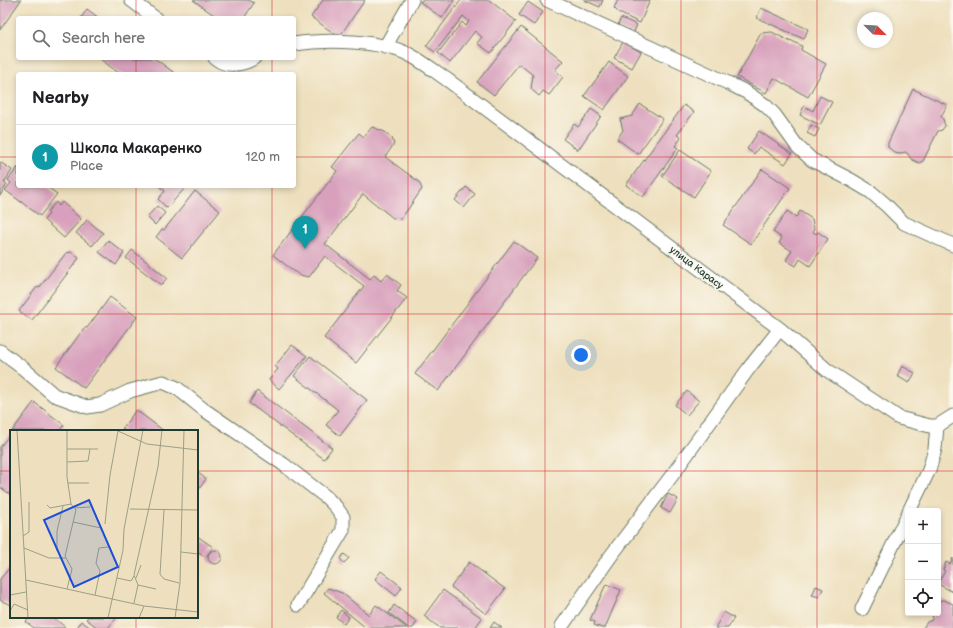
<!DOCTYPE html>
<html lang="en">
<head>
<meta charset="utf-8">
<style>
  body { margin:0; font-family:"Balsamiq Sans",sans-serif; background:#f6f6f6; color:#202124 }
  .controls { position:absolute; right:12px; bottom:12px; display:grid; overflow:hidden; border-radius:4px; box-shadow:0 2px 6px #0003 }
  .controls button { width:36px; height:36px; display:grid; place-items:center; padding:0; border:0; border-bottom:1px solid #e0e0e0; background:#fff; color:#202124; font:20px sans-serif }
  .compass { position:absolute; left:857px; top:12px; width:36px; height:36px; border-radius:50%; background:#fff; box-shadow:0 2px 6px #0003; rotate:114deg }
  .you { position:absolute; left:581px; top:355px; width:14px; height:14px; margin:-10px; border:3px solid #fff; border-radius:50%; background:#1a73e8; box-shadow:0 0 0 6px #1a73e833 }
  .badge { display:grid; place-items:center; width:26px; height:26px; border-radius:50%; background:#2563eb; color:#fff; font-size:13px; font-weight:700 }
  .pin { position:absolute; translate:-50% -33px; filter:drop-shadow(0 1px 2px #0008) }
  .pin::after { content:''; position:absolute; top:21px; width:14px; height:12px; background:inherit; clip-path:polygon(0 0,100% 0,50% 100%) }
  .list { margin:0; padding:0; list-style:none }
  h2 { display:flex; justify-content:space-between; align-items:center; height:52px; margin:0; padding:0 16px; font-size:17px }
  h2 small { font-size:13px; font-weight:400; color:#757577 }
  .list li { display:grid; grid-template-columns:26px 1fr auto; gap:12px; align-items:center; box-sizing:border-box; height:64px; padding:0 16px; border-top:1px solid #e0e0e0 }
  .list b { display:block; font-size:15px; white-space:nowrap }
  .list p { margin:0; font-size:13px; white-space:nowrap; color:#757577 }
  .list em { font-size:13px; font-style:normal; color:#757577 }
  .icon { flex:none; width:22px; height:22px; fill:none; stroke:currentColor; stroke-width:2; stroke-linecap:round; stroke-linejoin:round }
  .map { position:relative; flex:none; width:953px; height:628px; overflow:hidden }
  .search { position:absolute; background:#fff; box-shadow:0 2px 6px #0003; left:16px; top:16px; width:280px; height:44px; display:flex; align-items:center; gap:10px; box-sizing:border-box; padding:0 14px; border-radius:4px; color:#757577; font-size:15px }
  .panel { position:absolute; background:#fff; box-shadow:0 2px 6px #0003; left:16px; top:72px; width:280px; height:116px; border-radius:4px }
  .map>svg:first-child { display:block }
  .building { fill:#d8a0bc }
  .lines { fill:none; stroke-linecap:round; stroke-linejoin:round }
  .minor-casing { stroke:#677664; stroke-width:15 }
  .minor { stroke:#fff; stroke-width:13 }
  .grid { fill:none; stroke:#d62828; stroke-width:1; stroke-opacity:0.55 }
  .labels { text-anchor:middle; stroke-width:3.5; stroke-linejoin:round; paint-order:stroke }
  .street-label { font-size:10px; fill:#1f3d34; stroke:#fbf7ec }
  .inset-road { fill:none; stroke:#9b9f87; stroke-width:1 }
  .view { fill:#1d4ed8; fill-opacity:0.15; stroke:#1d4ed8; stroke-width:2 }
  .inset-edge { fill:none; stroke:#1f3d34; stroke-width:2 }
</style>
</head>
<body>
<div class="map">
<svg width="953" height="628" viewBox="0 0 953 628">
  <rect width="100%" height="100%" fill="#fbf7ec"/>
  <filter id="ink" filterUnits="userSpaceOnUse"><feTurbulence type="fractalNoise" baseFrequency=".025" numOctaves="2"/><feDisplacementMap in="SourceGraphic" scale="8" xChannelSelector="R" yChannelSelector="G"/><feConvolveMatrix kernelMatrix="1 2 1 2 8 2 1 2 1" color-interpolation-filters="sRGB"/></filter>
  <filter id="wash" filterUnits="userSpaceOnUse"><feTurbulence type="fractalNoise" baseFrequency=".012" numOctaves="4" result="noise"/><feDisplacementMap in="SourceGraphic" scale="16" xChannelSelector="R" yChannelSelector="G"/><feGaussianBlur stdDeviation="0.9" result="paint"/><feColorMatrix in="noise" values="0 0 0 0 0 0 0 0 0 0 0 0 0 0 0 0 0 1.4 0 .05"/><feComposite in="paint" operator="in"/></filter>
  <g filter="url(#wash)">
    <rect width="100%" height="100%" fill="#eee0be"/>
    <g id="blocks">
      <path class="building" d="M0 0H21L0 30Z
        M193 0H249L254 3 244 18H218Z
        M323 0H365L339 37 311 17Z
        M422 0H454L442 18 420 2Z
        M461 0H489L516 21 491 53 477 43 482 37 475 31 450 63 438 53 462 22 466 26 469 21 463 16 435 52 426 46Z
        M584 0H603L600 7Z
        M618 0H650L640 23 619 13 614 8Z
        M528 2 543 12 534 25 519 15Z
        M761 8 808 29 804 39 757 18Z
        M87 9 99 18H81Z
        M621 18 637 25 633 34 617 27Z
        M521 27 563 61 555 70 563 77 549 95 543 91 539 96 531 89 533 75 519 64 494 95 477 82Z
        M772 32 791 42 792 41 802 46 801 50 826 64 808 97 774 78 766 93 737 77 761 33Z
        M623 42 641 52 632 68 614 58Z
        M99 58H154L176 74H120Z
        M609 62 628 76 604 110 584 96Z
        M913 89 947 105 941 117 943 119 945 126 942 130 938 131 923 161 919 163 911 159 908 154 905 152 899 154 895 153 888 147V143Z
        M820 96 832 102 820 125 800 115 804 106 813 111Z
        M640 104 663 119 638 154 617 139 623 130 620 119 632 116Z
        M684 105 694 112 677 135 681 138 675 146 678 148 643 197 626 185Z
        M591 109 601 116 578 150 563 139 574 124 578 127Z
        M811 125 819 129 815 137 807 133Z
        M372 127 385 132 392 138 394 144 385 157 419 182 422 189 401 219 393 218 363 194 325 244 370 279 374 275 381 281 387 274 401 285 397 291 407 298 356 363 324 338 364 286 325 256 309 277 299 275 273 255 337 171 332 167 359 133 364 137Z
        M759 131 792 154 785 164 759 147 754 154 747 149Z
        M680 150 711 171 694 197 662 176Z
        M0 162 12 170 4 183 7 184 0 196Z
        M18 167V186H46L57 194 40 216 5 190 11 183 8 180Z
        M762 169 790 188 751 244 723 225Z
        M159 186H187L167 208 158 199 165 191Z
        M466 187 475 194 464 208 455 200Z
        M195 191 220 211 182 258 156 237 162 229 164 230Z
        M56 202 59 206 62 202 81 219 64 238 44 220 49 214 47 212Z
        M157 206 165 213 155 225 147 217Z
        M787 211 796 217 800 211 812 219 814 228 813 232 816 234 818 232 828 239 810 266 800 259 796 266 786 260 792 251 779 243 782 238 773 232Z
        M87 220 103 233 92 246 76 233Z
        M108 240 124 253 116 265 99 252Z
        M514 241 537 258 438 391 415 374Z
        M132 250 167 278 161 285 126 258Z
        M71 252 79 258 32 320 19 311 37 287 39 288 66 253Z
        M110 297 137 317 84 388 56 367 84 328H87Z
        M292 345 307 356 279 389 269 380 278 369 275 366Z
        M310 356 367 400 340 436 326 425 338 410 294 376Z
        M902 366 915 373 909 383 897 376Z
        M257 391 332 448 324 459 249 403Z
        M687 391 699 401 687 415 675 405Z
        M34 402 64 425 59 431H12Z
        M136 410 164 431H126L122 429Z
        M11 433V495L0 487V447Z
        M197 472 206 479 197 492Z
        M668 494 678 499 670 513 661 508Z
        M197 536 213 547 206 557 197 551Z
        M208 557a7 7 0 1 1 14 0a7 7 0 1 1-14 0Z
        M344 554 349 558 344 563 340 559Z
        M953 558V592L938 584 945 571 943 570 946 562 950 564Z
        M469 562 505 589 486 614 451 587Z
        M11 566V605L0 600V579Z
        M381 571 402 587 396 596 375 579Z
        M606 584 621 590 605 628H602L594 625 595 622 590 620Z
        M816 586 823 589 819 597 812 595Z
        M328 588 342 593 369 615 376 605 407 628H366L324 593Z
        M443 590 482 618 475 628H440L424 616Z
        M941 600H944L953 604V628H923L927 622 932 620 933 613H938V603Z
        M394 605 417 622 413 628H409L389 613Z
        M341 610 349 617 344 624 336 617Z
        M724 612 734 618 728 628H715Z
        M30 617H53L65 627 64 628H34L26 622Z
        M88 617H117L108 628H98L86 619Z
        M81 621 91 628H77Z
        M494 622 502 628H490Z"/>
    </g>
  </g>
  <g filter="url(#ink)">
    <use href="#blocks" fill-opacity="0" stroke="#677664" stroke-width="1"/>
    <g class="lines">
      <defs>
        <path id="minor" d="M131 0 155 18
          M547 0 728 83 746 92 765 105 774 114 797 146 812 160 851 180 871 192 886 205 904 223 953 245
          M294 44C326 39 381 40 410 55 423 62 436 72 449 81L780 329 827 370 899 418 930 426H937L953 416
          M385 47 412 0
          M215 58C218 60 221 62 224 63 233 66 247 63 254 58
          M0 351 24 369 54 395 87 407 100 405 130 391 163 382 177 388 203 409 283 464 326 497 336 507 343 517V530L298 605
          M909 511 929 470 935 449 937 426
          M862 609 908 514
          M562 626 610 557 673 474 749 368 780 329"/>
      </defs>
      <use href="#minor" class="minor-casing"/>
      <use href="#minor" class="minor"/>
    </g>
  </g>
  <path class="grid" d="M136 0V18M272 0V18M408 0V628M545 0V628M681 0V628M817 0V628M136 58V74M272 58V74M0 157H18M294 157H953M136 186V431M272 186V628M0 314H953M0 471H11M197 471H953M136 617V628"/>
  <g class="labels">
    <g class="street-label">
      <text transform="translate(697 267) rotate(37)" y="4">улица Карасу</text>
    </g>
  </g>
  <g transform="translate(10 430)">
    <rect width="188" height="188" fill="#eee0be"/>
    <path class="inset-road" d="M7 0 18 188M57 0V47L61 74 66 80 55 126 62 139 57 159M108 1 137 14 188 20M57 19H88M57 32 78 31 80 19M58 53H79M37 75 40 78 61 74M65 78 80 77M120 79 188 80M154 80 150 144 154 149 169 153M63 92 91 98M95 94 100 45 108 1M13 106 19 102V72M14 118 39 128H56M47 121V101L53 76M171 122 188 124M107 148 121 151 124 146M126 148 131 135M16 150 134 176 188 182M128 155 124 145 148 37 152 0M0 165 16 162M85 165 90 141 86 133 89 118 98 117M124 173 128 155 146 159M0 181 4 174 18 180M98 188 113 120 114 99 133 0M129 188 134 176M165 188 170 153 174 0"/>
    <path class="view" d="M79 70 108 137 64 157 34 90Z"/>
    <rect width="188" height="188" class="inset-edge"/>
  </g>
</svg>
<div class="controls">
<button>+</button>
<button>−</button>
<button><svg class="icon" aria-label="locate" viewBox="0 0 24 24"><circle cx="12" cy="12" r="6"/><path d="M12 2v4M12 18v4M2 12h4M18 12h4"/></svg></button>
</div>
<svg class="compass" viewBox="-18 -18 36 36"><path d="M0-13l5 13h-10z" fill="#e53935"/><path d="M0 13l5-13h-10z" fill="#757577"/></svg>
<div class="you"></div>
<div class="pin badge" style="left:305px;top:249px;background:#0f9aa8">1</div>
<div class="search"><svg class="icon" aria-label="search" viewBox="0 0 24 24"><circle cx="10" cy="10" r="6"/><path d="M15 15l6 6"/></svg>Search here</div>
<section class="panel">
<h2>Nearby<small></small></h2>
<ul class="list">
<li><span class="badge" style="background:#0f9aa8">1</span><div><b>Школа Макаренко</b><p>Place</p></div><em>120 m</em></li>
</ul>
</section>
</div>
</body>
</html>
